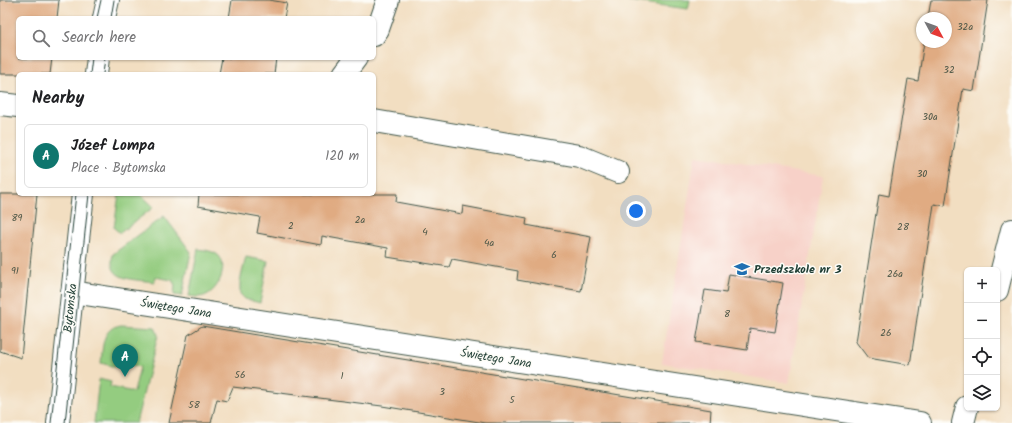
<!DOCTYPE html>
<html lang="en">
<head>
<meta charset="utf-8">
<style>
  body { margin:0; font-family:Kalam,sans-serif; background:#f2f2f2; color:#202124 }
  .controls { position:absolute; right:12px; bottom:12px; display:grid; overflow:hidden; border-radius:6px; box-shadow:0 1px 3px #0004 }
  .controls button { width:36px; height:36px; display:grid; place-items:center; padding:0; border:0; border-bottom:1px solid #e0e0e0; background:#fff; color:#202124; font:20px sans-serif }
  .compass { position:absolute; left:916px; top:12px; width:36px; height:36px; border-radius:50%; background:#fff; box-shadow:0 1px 3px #0004; rotate:131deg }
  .you { position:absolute; left:636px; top:211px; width:14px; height:14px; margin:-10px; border:3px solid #fff; border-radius:50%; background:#1a73e8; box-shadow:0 0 0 6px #1a73e833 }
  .badge { display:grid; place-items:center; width:26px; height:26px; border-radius:50%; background:#0f766e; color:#fff; font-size:13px; font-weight:700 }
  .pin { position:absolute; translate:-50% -33px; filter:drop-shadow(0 1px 2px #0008) }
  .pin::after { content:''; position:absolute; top:21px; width:14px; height:12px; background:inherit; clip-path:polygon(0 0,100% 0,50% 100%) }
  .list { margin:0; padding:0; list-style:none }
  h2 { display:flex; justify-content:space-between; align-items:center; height:52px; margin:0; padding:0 16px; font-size:17px }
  h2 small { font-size:13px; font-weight:400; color:#757577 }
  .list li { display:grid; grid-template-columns:26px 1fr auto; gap:12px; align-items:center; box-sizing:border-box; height:64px; margin:0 8px 8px; padding:0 8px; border:1px solid #e0e0e0; border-radius:6px }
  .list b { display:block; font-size:15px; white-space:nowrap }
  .list p { margin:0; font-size:13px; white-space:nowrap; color:#757577 }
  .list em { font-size:13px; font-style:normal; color:#757577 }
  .icon { flex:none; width:22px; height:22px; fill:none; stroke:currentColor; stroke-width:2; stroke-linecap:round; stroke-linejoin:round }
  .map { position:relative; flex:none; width:1012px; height:423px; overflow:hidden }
  .search { position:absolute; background:#fff; box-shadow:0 1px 3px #0004; left:16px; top:16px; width:360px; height:44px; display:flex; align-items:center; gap:10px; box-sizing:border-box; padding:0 14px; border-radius:6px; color:#757577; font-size:15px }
  .panel { position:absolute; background:#fff; box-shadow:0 1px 3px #0004; left:16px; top:72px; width:360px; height:124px; border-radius:6px }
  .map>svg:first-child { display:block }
  .built { fill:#f7d1c8 }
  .green { fill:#94cc80; stroke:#5a845a }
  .building { fill:#e0ab82 }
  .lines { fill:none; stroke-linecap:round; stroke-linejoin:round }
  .minor-casing { stroke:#3f5549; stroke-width:24 }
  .minor { stroke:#fff; stroke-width:22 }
  .tram { stroke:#1f3d34; stroke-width:1 }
  .labels { text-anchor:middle; stroke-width:3; stroke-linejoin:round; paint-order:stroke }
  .number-label { font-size:10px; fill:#4f5848 }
  .poi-label { font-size:12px; font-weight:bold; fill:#1f3d34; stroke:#fdfcf7; text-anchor:start }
  .street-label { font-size:12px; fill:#1f3d34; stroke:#fdfcf7 }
</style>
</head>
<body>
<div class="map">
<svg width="1012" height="423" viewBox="0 0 1012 423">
  <rect width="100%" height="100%" fill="#fdfcf7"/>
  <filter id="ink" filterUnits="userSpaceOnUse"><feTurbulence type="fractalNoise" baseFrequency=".025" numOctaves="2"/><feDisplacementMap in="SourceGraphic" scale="8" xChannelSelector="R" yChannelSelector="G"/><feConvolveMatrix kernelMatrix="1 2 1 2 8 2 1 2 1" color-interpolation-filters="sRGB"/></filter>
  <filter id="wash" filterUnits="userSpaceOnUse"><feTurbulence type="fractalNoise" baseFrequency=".012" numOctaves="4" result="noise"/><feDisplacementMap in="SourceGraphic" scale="16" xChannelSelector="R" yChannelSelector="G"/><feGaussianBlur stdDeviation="0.9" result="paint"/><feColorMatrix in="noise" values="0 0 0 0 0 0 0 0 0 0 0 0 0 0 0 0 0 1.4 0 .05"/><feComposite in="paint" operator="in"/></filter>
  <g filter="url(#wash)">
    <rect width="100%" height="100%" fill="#f2dec1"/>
    <path class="built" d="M695 156 823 176 789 383 662 363Z"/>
    <path class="green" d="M621 0H690L688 9Z
      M119 194H140L154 207 120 233 114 228Z
      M164 216 191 252 182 296 174 295 175 285 172 280 155 277V282C135 279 106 282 113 254Z
      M198 249C205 250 214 251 219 256 228 267 219 288 208 294 202 298 196 297 189 296Z
      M246 257 268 261 260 303 245 299 240 294V281Z
      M121 325 155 327 158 335 136 423H94L99 379 111 382 110 387 134 392 140 367 116 362 115 367 101 363C103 348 101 328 121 325Z"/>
    <g id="blocks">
      <path class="building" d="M0 0H59L57 18H18V58H52L50 74H0Z
        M232 0H269L287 3 284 18H229Z
        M931 0H988L974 91 963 89 945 206 934 204 910 365 868 358 856 342 879 194 889 196 908 79 918 81 924 42H946V18H928Z
        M222 58H276L274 74H219Z
        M0 194H37L21 358 0 351Z
        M199 194H397L396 202 462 214 463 206 527 218 526 225 591 237 581 291 517 280 518 271 452 259 449 267 387 257 388 248 322 236 321 245 257 233 260 217 198 206Z
        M729 274 783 283 775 332 750 328 747 350 696 342 705 290 726 293Z
        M202 326 711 410 710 423H485L382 406 233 387 227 401 217 399 211 423H169L188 335Z"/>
    </g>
  </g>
  <g filter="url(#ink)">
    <use href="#blocks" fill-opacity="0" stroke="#3f5549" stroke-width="1"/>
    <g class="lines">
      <defs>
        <path id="minor" d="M104 18 108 0
          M374 35 378 29 388 0
          M96 74 98 58
          M344 74 356 58
          M0 104 18 106
          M374 121 579 156 618 172
          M997 290 1012 230
          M72 292 920 423
          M58 423 83 194
          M963 423 967 407"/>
      </defs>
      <use href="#minor" class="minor-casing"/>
      <use href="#minor" class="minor"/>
      <path class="tram" d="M97 18 101 0
        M111 18 114 0
        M90 74 92 58
        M103 74 105 58
        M51 423 76 194
        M65 423 89 194"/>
    </g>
  </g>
  <defs>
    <symbol id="school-bare" viewBox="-9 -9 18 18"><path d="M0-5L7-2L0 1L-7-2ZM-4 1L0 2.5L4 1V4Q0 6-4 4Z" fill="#1f6fb2" stroke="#fdfcf7" stroke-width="2.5" paint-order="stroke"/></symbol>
  </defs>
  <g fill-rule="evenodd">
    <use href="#school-bare" x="731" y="258" width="22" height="22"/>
  </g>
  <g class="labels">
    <g class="number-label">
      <text x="965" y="30">32a</text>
      <text x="949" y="73">32</text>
      <text x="930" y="120">30a</text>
      <text x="922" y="177">30</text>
      <text x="17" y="221">89</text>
      <text x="360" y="223">2a</text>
      <text x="291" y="229">2</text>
      <text x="903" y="230">28</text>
      <text x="425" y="235">4</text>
      <text x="489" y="246">4a</text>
      <text x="554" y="258">6</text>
      <text x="15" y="274">91</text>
      <text x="895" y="277">26a</text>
      <text x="727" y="317">8</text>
      <text x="886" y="336">26</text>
      <text x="240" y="378">56</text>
      <text x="342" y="379">1</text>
      <text x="442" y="395">3</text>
      <text x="512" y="403">5</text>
      <text x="194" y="408">58</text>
    </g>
    <g class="poi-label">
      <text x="754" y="273">Przedszkole nr 3</text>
    </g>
    <g class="street-label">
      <text transform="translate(70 308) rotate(-84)" y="4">Bytomska</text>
      <text transform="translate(176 308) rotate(9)" y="4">Świętego Jana</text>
      <text transform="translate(496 358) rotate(9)" y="4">Świętego Jana</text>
    </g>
  </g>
</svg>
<div class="controls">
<button>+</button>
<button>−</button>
<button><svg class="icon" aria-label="locate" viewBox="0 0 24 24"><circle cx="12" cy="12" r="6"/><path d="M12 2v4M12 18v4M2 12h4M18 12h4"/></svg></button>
<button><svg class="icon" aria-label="layers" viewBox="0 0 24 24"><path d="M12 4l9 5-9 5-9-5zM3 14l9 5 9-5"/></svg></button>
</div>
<svg class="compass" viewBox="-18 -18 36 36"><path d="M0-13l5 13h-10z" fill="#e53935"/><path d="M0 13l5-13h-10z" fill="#757577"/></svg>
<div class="you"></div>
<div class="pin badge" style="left:125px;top:377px">A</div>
<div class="search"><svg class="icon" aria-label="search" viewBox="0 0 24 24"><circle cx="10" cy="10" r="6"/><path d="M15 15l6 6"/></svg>Search here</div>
<section class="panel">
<h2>Nearby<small></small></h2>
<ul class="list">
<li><span class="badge">A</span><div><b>Józef Lompa</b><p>Place · Bytomska</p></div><em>120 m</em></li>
</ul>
</section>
</div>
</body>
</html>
